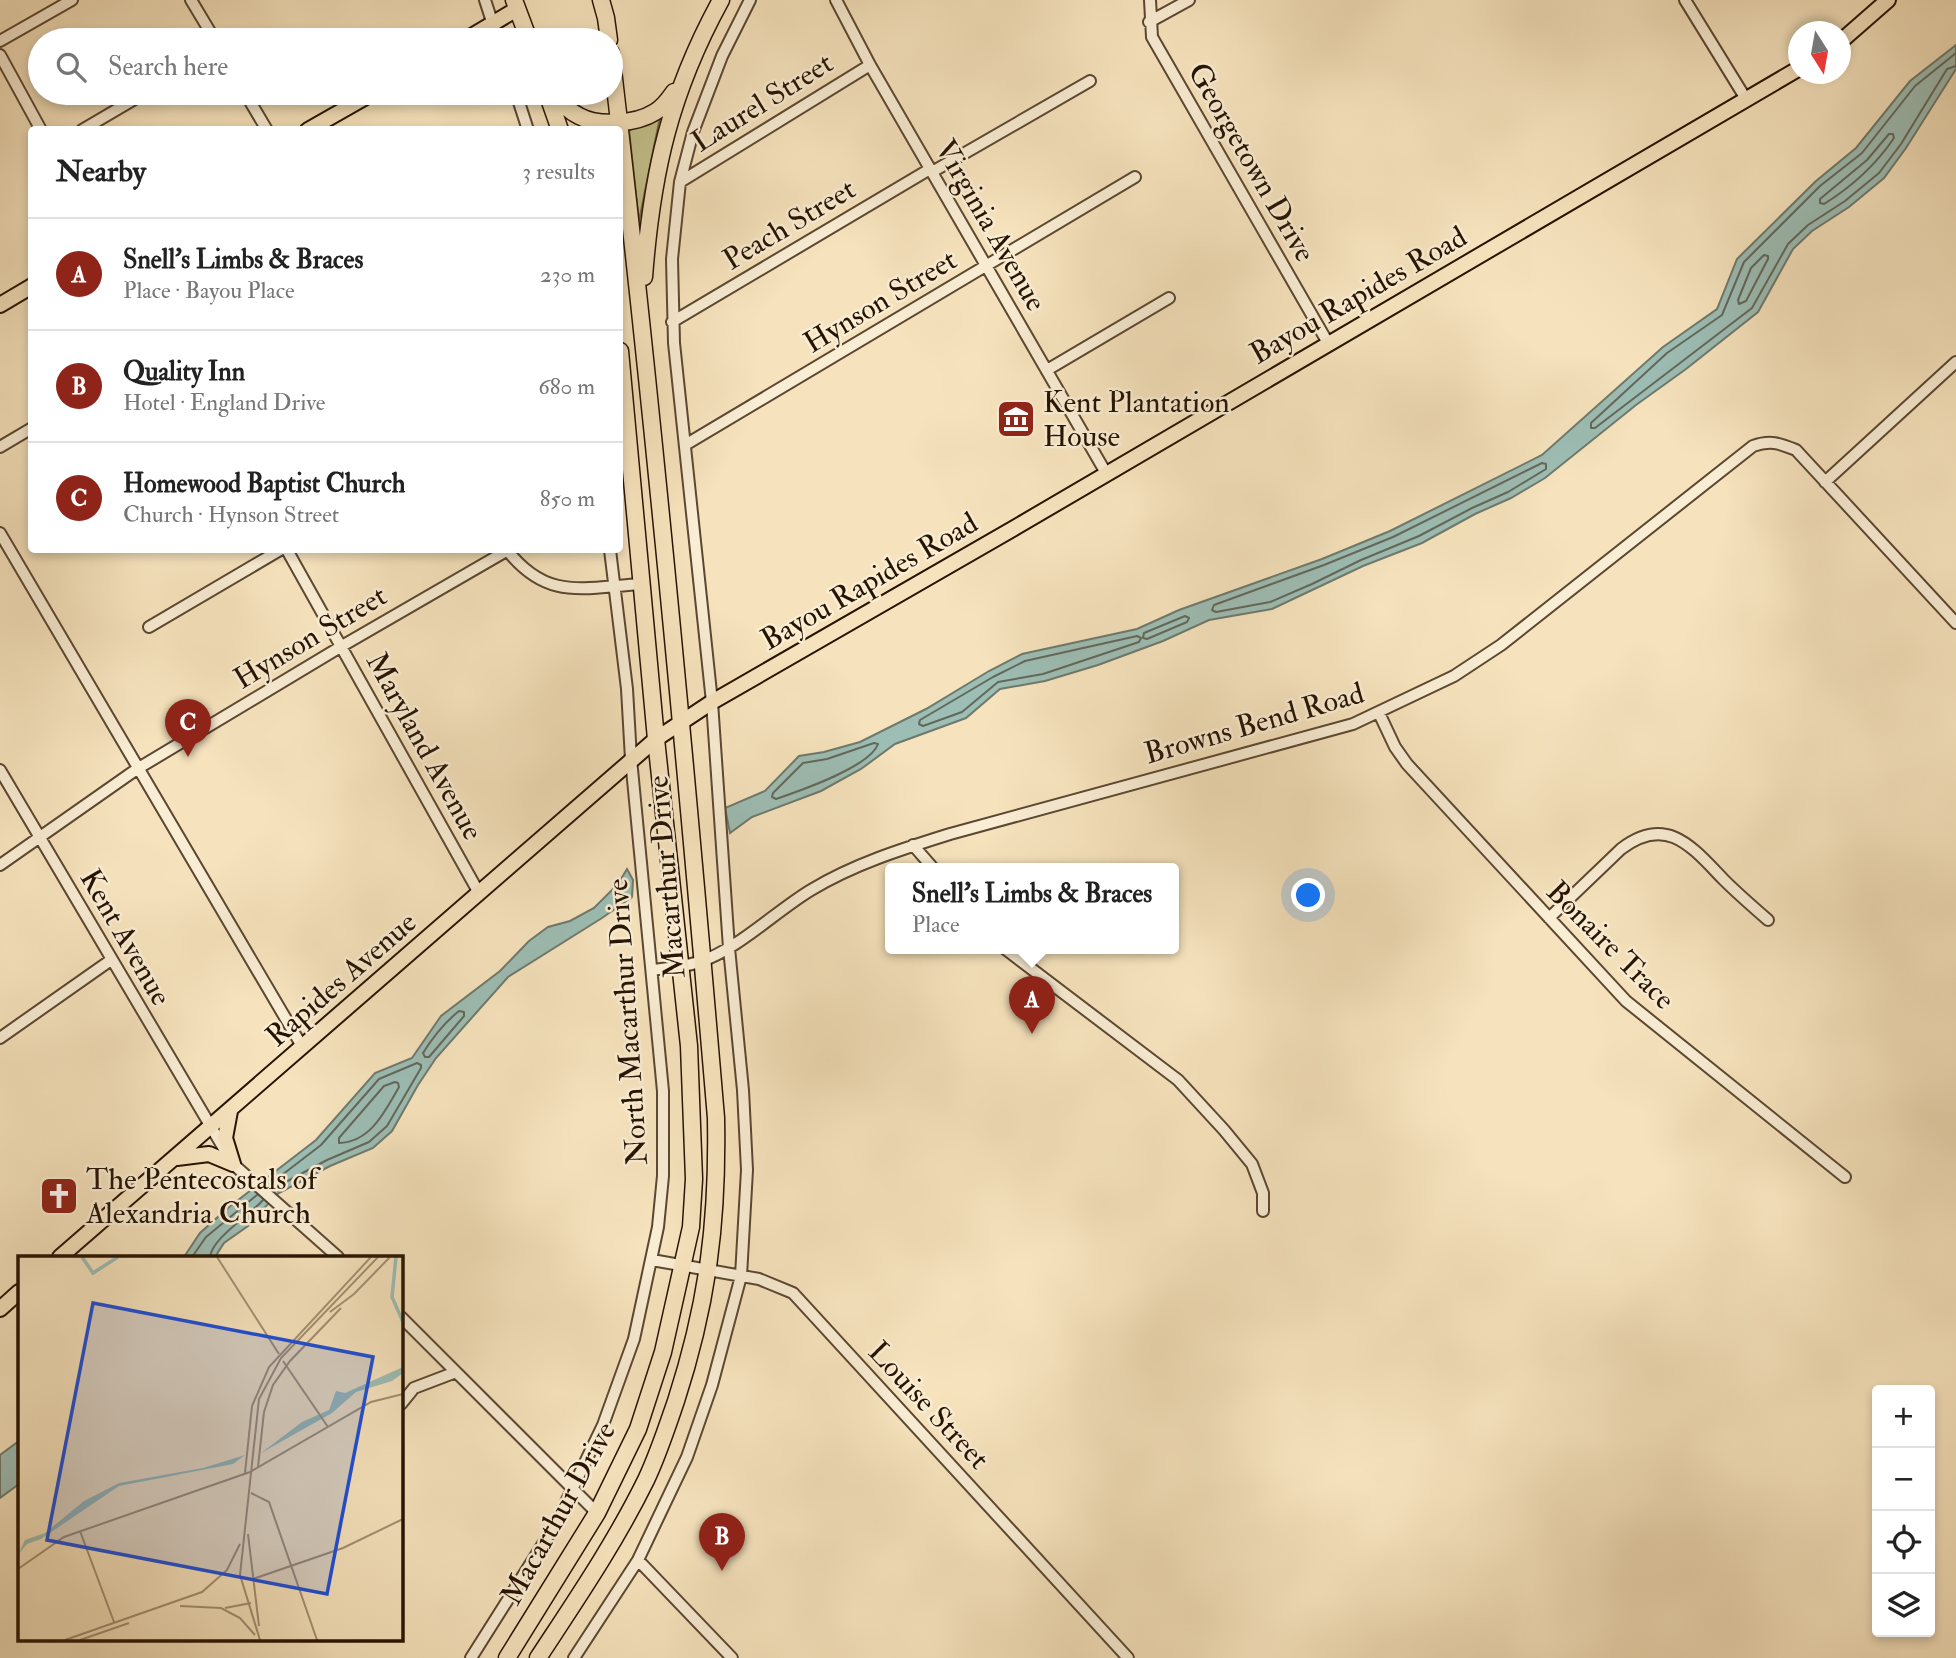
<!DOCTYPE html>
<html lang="en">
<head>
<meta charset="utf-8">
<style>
  body { margin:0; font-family:"IM FELL Double Pica",serif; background:#f6f6f6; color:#222 }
  .controls { position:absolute; right:21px; bottom:21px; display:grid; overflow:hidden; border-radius:7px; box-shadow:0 4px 10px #0003 }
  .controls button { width:63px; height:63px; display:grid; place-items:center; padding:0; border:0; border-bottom:2px solid #e0e0e0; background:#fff; color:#222; font:35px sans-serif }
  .compass { position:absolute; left:1788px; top:21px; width:63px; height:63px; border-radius:50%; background:#fff; box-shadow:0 4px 10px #0003; rotate:169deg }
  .you { position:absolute; left:1309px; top:896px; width:24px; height:24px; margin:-18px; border:5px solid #fff; border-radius:50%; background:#1a73e8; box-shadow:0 0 0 10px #1a73e833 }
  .badge { display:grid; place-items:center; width:46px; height:46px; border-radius:50%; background:#8f2418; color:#fff; font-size:23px; font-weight:700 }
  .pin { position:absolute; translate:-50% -58px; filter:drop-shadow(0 2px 4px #0008) }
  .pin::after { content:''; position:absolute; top:37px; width:24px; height:21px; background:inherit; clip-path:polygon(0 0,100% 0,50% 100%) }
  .popup { position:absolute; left:885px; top:863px; width:294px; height:91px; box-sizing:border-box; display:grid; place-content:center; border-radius:7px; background:#fff; filter:drop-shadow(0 2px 5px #0005); font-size:23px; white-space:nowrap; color:#767676 }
  .popup b { font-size:26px; color:#222 }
  .popup::after { content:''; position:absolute; left:50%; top:100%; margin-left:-14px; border:14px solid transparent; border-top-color:#fff }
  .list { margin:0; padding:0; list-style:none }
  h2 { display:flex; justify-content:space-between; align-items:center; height:91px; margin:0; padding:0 28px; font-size:30px }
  h2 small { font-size:23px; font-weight:400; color:#767676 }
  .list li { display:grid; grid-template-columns:46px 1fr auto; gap:21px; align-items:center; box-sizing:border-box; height:112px; padding:0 28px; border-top:2px solid #e0e0e0 }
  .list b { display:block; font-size:26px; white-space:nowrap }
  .list p { margin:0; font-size:23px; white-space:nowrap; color:#767676 }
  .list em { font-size:23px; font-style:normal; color:#767676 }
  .icon { flex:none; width:38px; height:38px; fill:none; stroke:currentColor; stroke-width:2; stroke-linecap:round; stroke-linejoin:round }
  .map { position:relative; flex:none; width:1956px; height:1658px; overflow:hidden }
  .search { position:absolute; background:#fff; box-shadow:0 4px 10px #0003; left:28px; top:28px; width:595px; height:77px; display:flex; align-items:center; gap:18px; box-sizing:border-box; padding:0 24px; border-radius:38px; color:#767676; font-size:26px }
  .panel { position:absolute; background:#fff; box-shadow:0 4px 10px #0003; left:28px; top:126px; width:595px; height:427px; border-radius:7px }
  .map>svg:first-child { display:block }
  .green { fill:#c4c18c; stroke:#766a47; stroke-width:2 }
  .water { fill:#9dbeb5; stroke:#6e7a6d; stroke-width:2 }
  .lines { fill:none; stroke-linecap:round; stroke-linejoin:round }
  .shore { stroke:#62685c; stroke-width:2 }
  .minor-casing { stroke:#5b4731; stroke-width:14 }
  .major-casing { stroke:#271302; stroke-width:18 }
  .highway-casing { stroke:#271302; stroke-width:19 }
  .minor { stroke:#f9edd4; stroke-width:10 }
  .major { stroke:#f6e3bd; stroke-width:14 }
  .highway { stroke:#f6e3bd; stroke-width:16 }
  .labels { text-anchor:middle; stroke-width:5; stroke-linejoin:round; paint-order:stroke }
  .street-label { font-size:30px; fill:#271302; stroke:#f9edd4 }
  .poi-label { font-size:30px; fill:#271302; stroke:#f9edd4; text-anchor:start }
  .inset-river { fill:none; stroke:#9dbeb5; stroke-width:3.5 }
  .inset-road { fill:none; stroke:#a39072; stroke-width:2 }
  .view { fill:#1d4ed8; fill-opacity:0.15; stroke:#1d4ed8; stroke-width:3.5 }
  .inset-edge { fill:none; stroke:#271302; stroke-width:3.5 }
</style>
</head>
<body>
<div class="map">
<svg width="1956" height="1658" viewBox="0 0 1956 1658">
  <rect width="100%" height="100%" fill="#f6e3bd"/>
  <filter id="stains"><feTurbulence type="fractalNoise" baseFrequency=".00286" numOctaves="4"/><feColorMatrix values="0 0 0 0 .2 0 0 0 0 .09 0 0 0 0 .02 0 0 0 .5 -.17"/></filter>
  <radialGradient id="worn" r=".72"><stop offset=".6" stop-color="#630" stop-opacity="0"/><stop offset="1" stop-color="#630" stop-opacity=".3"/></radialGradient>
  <path class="green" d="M660 117 639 221 629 130Z"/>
  <path class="water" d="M1956 45V69L1906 148 1884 178 1849 207 1812 231 1793 249 1758 312 1686 369 1636 405 1545 478 1511 498 1475 514 1422 543 1363 566 1272 609 1209 620 1163 641 1098 665 1045 681 1000 689 966 718 895 744 861 769 821 791 752 817 730 833 725 808 765 791 799 756 824 752 860 742 926 709 989 671 1022 654 1137 629 1179 610 1322 559 1390 531 1542 455 1663 347 1717 309 1737 259 1816 181 1856 148 1910 81Z
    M627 869 633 880 632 897 602 918 508 977 436 1058 418 1085 392 1131 373 1148 330 1166 277 1194 248 1226 224 1243 215 1257H184L200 1233 229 1207 316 1140 375 1073 412 1058 441 1016 500 971 529 941 548 927 570 921 594 908 618 884Z
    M19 1441V1484L0 1498V1455Z"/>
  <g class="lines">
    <path class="shore" d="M1956 53 1915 86 1862 153 1820 186 1744 262 1722 315 1667 353 1591 423V428H1595L1752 308 1788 244 1808 225 1845 201 1879 173 1901 144 1947 69 1956 66
      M1889 134H1893L1894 138C1875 166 1853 186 1824 204L1820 203V199L1867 160Z
      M1764 255 1768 256V259L1746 301 1739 304 1738 300 1751 268Z
      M1542 463 1546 464V469L1508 492 1472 508 1419 536 1361 560 1312 584 1270 602 1216 612 1212 610 1214 605 1324 565 1393 537Z
      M1185 616 1189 618 1187 622 1147 639 1143 638 1144 633Z
      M1137 636 1141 638 1139 642 1043 674 998 682 962 712 923 726 919 724 920 720 993 677 1025 661Z
      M874 743 878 744C870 767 799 791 776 799L772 797 773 793 803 763 827 759Z
      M459 1011 464 1012V1016L429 1057H425L423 1053C433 1037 444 1023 459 1011Z
      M417 1063 421 1065V1068L387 1126 369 1142 327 1160 282 1184 278 1183V1178L321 1145 379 1079Z
      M395 1082 398 1083 399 1087C385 1111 371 1142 339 1143V1138L384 1086Z
      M192 1257 206 1237 257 1195
      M210 1257C212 1238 249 1216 263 1200"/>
    <defs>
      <path id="minor" d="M191 0 215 40
        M485 0 498 40
        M836 0 870 65 1106 473
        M1150 0 1152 37 1328 343
        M1685 0 1746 99
        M1149 22 1189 0
        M0 41 72 0
        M0 55 41 130
        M245 93 267 130
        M516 93 528 130
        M82 130 145 93
        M932 172 1090 81
        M680 182 870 65
        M672 322 930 169
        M1047 370 1169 298
        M685 445 1135 177
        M0 447 32 428
        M1825 482 1956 362
        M0 533 303 1048
        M287 550 479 893
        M507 550C548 602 584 587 643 584
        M149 627 280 550
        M1379 713 1395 747 1407 764 1626 1001 1845 1177
        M0 770 233 1164 338 1257
        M913 845 933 868
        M0 865 137 769 342 646 508 550
        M1549 918 1621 849C1667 814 1692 847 1724 880 1738 894 1753 907 1768 920
        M1004 948 1178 1080 1224 1130 1252 1164 1263 1193V1211
        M652 970C668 968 684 967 699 962 737 950 776 911 811 890 854 864 902 849 950 834L1353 724 1454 676 1501 645 1753 446C1770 440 1779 443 1796 450L1956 623
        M0 1038 111 960
        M652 1260 759 1279 793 1293 1128 1658
        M401 1317 597 1513
        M401 1404 414 1388 456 1372
        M638 1560 732 1658
        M471 1658 555 1525 603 1425 634 1339 658 1227 663 1176V1091L631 759 627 689 610 550
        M574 1658 638 1560 687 1457 712 1385 741 1276 747 1170 743 1090 729 948 712 702 674 343 672 259 680 182 693 132 722 56 750 0"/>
      <path id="major" d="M465 40 517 9
        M1840 42 1888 0
        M308 130 373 93
        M0 305 32 286
        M230 1111 225 1138 233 1164
        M177 1158 209 1154 233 1164
        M60 1257 656 739 712 702 1016 527 1798 69
        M0 1309 19 1292"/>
      <path id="highway" d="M514 0 529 40
        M601 0 606 18 609 40
        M547 93 560 130
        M555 93C561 102 568 111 579 116 599 127 636 124 655 112 664 107 669 99 674 92
        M644 277C652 172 670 93 721 0
        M507 1658 597 1513 638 1429 663 1352 691 1227 694 1179 689 1046 656 739 620 351
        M538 1658C576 1600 615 1543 646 1480 658 1455 667 1427 676 1401 708 1302 718 1221 716 1118 686 763 653 407 611 53"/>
    </defs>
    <use href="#minor" class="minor-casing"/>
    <use href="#major" class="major-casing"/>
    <use href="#highway" class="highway-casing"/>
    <use href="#minor" class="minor"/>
    <use href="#major" class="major"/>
    <use href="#highway" class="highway"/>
  </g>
  <defs>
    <symbol id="museum-square" viewBox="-11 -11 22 22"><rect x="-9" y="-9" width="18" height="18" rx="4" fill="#8f2418" stroke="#f9edd4"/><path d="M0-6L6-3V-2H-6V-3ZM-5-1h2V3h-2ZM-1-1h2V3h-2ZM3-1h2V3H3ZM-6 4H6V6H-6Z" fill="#fff"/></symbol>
    <symbol id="church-square" viewBox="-11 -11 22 22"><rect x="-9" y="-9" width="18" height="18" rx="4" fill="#8f2418" stroke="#f9edd4"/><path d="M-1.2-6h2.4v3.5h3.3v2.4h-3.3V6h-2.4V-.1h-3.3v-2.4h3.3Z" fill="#fff"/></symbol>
  </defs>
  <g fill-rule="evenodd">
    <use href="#museum-square" x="994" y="397" width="44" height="44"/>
    <use href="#church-square" x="37" y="1174" width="44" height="44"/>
  </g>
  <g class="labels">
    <g class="street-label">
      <text transform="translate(762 102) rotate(-32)" y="10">Laurel Street</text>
      <text transform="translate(1252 162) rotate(60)" y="10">Georgetown Drive</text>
      <text transform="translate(789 224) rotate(-31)" y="10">Peach Street</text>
      <text transform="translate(991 225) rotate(60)" y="10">Virginia Avenue</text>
      <text transform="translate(1358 295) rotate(-30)" y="10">Bayou Rapides Road</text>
      <text transform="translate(880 301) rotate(-31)" y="10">Hynson Street</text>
      <text transform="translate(869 581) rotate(-30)" y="10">Bayou Rapides Road</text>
      <text transform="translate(310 637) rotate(-31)" y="10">Hynson Street</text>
      <text transform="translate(1254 723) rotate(-16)" y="10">Browns Bend Road</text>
      <text transform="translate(425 746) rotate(61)" y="10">Maryland Avenue</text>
      <text transform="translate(666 877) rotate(-95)" y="10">Macarthur Drive</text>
      <text transform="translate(126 937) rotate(60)" y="10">Kent Avenue</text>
      <text transform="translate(1611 945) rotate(45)" y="10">Bonaire Trace</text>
      <text transform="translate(341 979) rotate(-41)" y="10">Rapides Avenue</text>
      <text transform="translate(627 1022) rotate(-94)" y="10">North Macarthur Drive</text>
      <text transform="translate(929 1405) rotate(47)" y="10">Louise Street</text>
      <text transform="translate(558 1513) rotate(-61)" y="10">Macarthur Drive</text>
    </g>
    <g class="poi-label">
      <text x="1043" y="412">Kent Plantation<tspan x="1043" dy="34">House</tspan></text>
      <text x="86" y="1189">The Pentecostals of<tspan x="86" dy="34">Alexandria Church</tspan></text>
    </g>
  </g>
  <g transform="translate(18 1256)">
    <rect width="385" height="385" fill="#f6e3bd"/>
    <path d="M385 111V117L374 125 338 136 314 157 243 197 284 166 311 154 318 135 327 137ZM227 199 215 208 101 230 23 283 9 288 0 299 7 284 27 277 66 245 101 227 185 212Z" fill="#9dbeb5"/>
    <path class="inset-river" d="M64 1 75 17 100 1M378 1 374 41 385 66"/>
    <path class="inset-road" d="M199 1 261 98M336 38 372 1M312 56 336 38M265 105 310 171M240 211 246 156 255 129 272 105 323 52M227 217 234 150 251 111 353 1M233 237 251 246 299 384M62 275 96 366M230 278 241 370M0 313 46 281 232 216 353 146 385 138M235 323 325 292 385 263M162 350 203 352 222 362 237 379M207 352 233 347M47 384 184 336 209 314 222 288M62 384 111 367M242 384 222 319 241 143 263 102 360 1"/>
    <path class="view" d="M75 47 355 101 309 338 29 284Z"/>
    <rect width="385" height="385" class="inset-edge"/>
  </g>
  <rect width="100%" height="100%" filter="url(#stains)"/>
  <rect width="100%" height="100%" fill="url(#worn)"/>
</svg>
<div class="controls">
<button>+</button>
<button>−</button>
<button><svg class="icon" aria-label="locate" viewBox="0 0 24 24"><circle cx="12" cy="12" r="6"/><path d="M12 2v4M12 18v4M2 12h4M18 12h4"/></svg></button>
<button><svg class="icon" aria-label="layers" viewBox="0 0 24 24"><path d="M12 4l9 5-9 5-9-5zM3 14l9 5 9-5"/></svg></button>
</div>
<svg class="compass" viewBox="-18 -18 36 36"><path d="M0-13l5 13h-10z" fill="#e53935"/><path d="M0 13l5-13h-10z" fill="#767676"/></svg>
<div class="you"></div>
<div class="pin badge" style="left:1032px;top:1034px">A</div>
<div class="popup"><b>Snell's Limbs &amp; Braces</b>Place</div>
<div class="pin badge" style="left:722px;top:1571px">B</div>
<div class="pin badge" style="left:188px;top:757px">C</div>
<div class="search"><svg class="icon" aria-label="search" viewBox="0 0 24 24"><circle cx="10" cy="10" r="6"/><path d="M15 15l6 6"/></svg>Search here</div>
<section class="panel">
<h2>Nearby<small>3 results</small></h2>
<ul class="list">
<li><span class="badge">A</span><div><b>Snell's Limbs &amp; Braces</b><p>Place · Bayou Place</p></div><em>230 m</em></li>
<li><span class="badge">B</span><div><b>Quality Inn</b><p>Hotel · England Drive</p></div><em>680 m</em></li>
<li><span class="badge">C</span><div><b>Homewood Baptist Church</b><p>Church · Hynson Street</p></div><em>850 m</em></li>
</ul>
</section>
</div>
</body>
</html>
